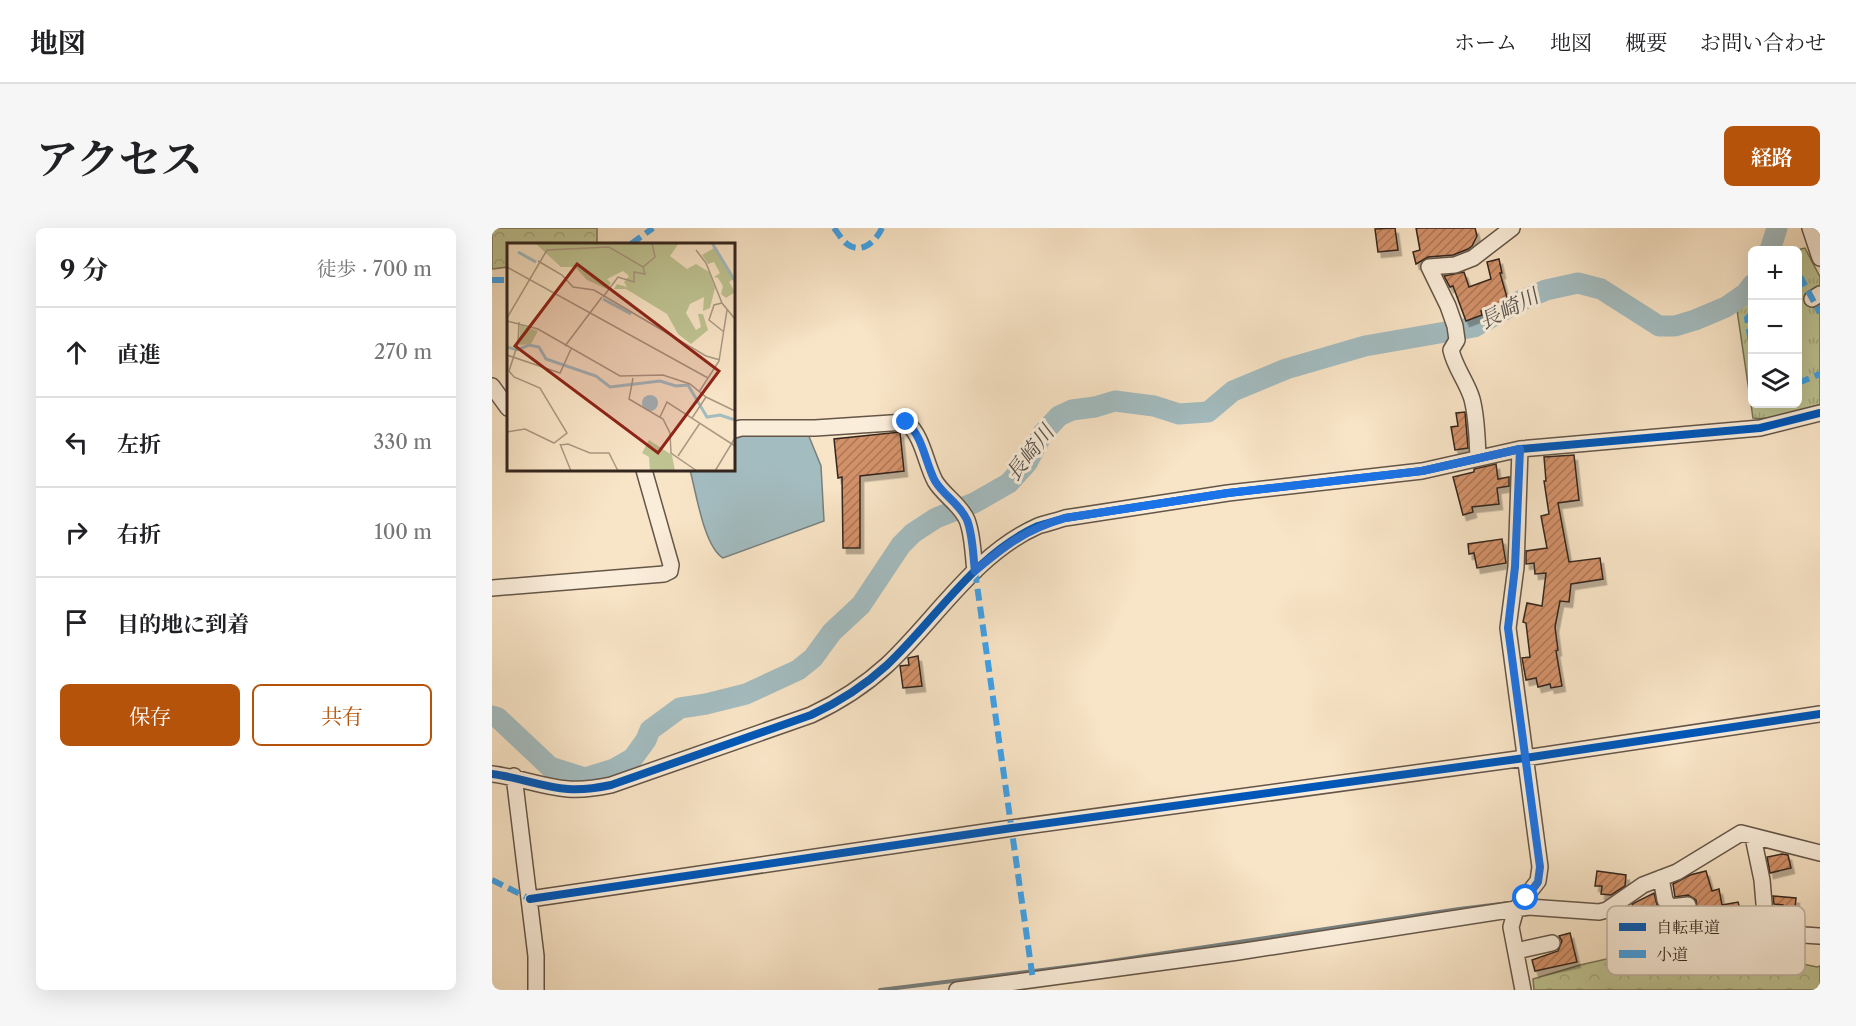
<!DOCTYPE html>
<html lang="ja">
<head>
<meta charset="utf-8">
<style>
  body { margin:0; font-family:"Libre Caslon Text","Noto Serif JP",serif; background:#f6f6f6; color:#202124 }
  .controls { position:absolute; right:18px; top:18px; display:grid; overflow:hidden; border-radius:9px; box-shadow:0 6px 24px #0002 }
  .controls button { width:54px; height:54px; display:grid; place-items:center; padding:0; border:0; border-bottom:2px solid #e0e0e0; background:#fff; color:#202124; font:30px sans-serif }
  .stop { position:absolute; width:18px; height:18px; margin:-14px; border:4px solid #1a73e8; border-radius:50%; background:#fff }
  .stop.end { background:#1a73e8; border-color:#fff; box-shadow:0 2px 6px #0008 }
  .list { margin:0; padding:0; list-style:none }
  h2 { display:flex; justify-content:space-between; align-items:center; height:78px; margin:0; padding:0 24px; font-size:26px }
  h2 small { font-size:20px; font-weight:400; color:#757577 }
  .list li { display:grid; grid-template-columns:39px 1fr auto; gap:18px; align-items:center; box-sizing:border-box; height:90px; padding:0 24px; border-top:2px solid #e0e0e0 }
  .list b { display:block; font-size:22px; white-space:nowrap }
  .list em { font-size:20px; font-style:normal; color:#757577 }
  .actions { display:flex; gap:12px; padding:18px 24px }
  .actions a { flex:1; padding:14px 0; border:2px solid #b45309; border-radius:9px; text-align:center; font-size:21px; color:#b45309 }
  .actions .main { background:#b45309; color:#fff }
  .icon { flex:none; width:33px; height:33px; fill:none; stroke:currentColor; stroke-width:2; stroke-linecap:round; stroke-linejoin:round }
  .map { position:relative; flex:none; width:1328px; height:762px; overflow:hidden; border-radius:9px }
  header { display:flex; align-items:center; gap:36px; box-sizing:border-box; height:84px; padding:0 30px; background:#fff; border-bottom:2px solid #e0e0e0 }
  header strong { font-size:28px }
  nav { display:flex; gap:33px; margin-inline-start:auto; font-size:21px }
  .intro { display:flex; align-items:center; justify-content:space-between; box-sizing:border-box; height:144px; padding:0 36px }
  h1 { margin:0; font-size:42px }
  .button { padding:15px 27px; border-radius:9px; background:#b45309; color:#fff; font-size:21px; font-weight:700 }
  main { display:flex; gap:36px; padding:0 36px }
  aside { flex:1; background:#fff; border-radius:9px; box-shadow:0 6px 24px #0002 }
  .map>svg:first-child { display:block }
  .forest { fill:url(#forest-crowns); stroke:#7a7558; stroke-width:1.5 }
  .park { fill:url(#park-tufts); stroke:#7a7558; stroke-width:1.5 }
  .water { fill:#a3bcc0; stroke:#77807f; stroke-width:1.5 }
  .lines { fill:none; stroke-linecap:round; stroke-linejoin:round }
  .stream { stroke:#77807f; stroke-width:4 }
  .river { stroke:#a3bcc0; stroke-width:21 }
  .building { fill:url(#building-hatch); stroke:#34261e; stroke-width:1.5; filter:url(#shadow) }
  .minor-casing { stroke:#655648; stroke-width:18 }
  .minor { stroke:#faedda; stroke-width:15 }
  .quiet { stroke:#3ea2ea; stroke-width:6; stroke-dasharray:12 6; stroke-linecap:butt }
  .cycleway-casing { stroke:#faedda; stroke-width:11 }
  .cycleway { stroke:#0057b8; stroke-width:8 }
  .route { stroke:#1a73e8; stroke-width:8 }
  .labels { text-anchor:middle; stroke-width:6; stroke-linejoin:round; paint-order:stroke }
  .water-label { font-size:21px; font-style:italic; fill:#55534f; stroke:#faedda }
  .inset-river { fill:none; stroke:#a3bcc0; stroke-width:3 }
  .inset-road { fill:none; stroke:#aa9883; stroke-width:1.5 }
  .view { fill:#8f2418; fill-opacity:0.15; stroke:#8f2418; stroke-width:3 }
  .inset-edge { fill:none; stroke:#34261e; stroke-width:3 }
  .key { fill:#faedda; stroke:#bfb1a2; stroke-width:1.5 }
  .key-label { font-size:16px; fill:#34261e }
</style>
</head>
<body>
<header>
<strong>地図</strong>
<nav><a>ホーム</a><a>地図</a><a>概要</a><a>お問い合わせ</a></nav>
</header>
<div class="intro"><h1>アクセス</h1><a class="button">経路</a></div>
<main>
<aside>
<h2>9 分<small>徒歩 · 700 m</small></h2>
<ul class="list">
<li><svg class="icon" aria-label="ahead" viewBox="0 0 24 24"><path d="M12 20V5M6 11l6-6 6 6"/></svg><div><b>直進</b></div><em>270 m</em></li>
<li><svg class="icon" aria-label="left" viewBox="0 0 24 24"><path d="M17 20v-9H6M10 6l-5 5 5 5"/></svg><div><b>左折</b></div><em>330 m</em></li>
<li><svg class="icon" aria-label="right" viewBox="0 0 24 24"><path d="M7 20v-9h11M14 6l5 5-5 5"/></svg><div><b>右折</b></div><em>100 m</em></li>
<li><svg class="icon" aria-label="arrive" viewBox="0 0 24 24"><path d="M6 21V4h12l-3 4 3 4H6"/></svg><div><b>目的地に到着</b></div></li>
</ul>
<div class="actions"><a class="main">保存</a><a>共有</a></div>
</aside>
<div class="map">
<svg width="1328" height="762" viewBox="0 0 1328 762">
  <defs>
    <pattern id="forest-crowns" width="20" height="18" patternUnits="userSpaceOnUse" patternTransform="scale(1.5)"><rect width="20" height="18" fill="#bfc493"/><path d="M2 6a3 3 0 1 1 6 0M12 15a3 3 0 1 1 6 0" fill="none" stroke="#a5a87e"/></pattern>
    <pattern id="park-tufts" width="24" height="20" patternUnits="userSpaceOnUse" patternTransform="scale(1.5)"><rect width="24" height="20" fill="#bfc493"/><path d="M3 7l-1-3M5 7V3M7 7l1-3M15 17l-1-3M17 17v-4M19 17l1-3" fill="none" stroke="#a5a87e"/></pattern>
    <pattern id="building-hatch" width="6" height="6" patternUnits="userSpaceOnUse" patternTransform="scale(1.5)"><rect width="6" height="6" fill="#d39169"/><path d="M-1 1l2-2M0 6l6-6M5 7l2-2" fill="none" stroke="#ac7656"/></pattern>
    <filter id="shadow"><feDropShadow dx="3.5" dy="5.5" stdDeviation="0" flood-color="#0004"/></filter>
  </defs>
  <rect width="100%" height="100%" fill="#f8e4c6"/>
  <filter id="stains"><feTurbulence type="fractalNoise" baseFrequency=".00333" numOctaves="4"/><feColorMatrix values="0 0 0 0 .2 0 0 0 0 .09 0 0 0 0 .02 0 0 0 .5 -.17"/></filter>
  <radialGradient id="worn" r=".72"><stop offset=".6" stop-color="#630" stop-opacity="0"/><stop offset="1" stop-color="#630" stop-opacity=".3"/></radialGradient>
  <path class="forest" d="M0 0H105V16H16V39L0 41Z
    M1199 712 1325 739 1328 738V762H1042L1041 751 1088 737Z"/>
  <path class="park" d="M1313 20 1328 49V177C1307 183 1284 193 1261 190L1245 82 1260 71V176H1306L1304 22Z"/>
  <path class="water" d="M260 204 316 206 329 238 332 293 231 330C212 319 204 264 198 242H242V210Z"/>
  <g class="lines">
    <path class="stream" d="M388 762 606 735 967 681 1025 674"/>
    <path class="river" d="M1278 22 1285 0
      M0 488 6 490 58 539 93 550 122 541 141 530 154 512 158 502 188 480 214 476 254 466 306 442 321 430 340 404 369 377 409 317 421 305 444 290 482 275 517 255 535 235 551 205 567 188 580 182 603 179 623 173 662 178 687 186 716 184 741 163 794 141 873 118 982 99 1028 73 1054 62 1086 55 1109 61 1167 98H1183L1203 92 1234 79 1254 65 1260 57"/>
  </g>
  <path class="building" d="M903 0 906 22 886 24 883 1Z
    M924 0H983L985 8 980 18 976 21 961 27 936 29 924 36 921 24 928 22Z
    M1007 31 1010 45H1008L1016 73 989 83 990 87 974 93 961 58 958 59 952 48 972 44 977 59 999 51 995 34Z
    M973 184 976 220 963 222 959 199 966 198 964 185Z
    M408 204 412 243 368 248V320H351L350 249 346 250 342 211Z
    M1082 227 1087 272 1066 275 1077 334 1108 330 1111 351 1079 356 1077 374 1068 373 1063 399 1066 422 1064 423 1070 458 1059 460 1058 456 1046 459 1044 450 1034 452 1030 430 1038 429 1034 395 1031 394 1035 375 1050 378 1054 345 1043 346 1042 335 1034 336V323L1055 320 1049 288 1057 286 1052 253H1054L1052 229Z
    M1004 236 1006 251 1017 249V258L1005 260 1007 276 980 279 981 284 971 287 961 249 982 244V241Z
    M1010 311 1014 335 985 340 982 325 977 326 976 316Z
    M426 428 430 458 411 460 408 438 417 437 416 430Z
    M1290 626 1296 627 1299 640 1278 645 1275 629Z
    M1105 643 1134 647 1133 658 1119 667 1109 666 1110 658H1103Z
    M1214 643 1220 663 1227 661 1230 677 1246 674 1250 687 1186 704 1184 693 1172 699 1162 678 1145 687 1140 676 1162 665 1165 677 1174 688 1179 689 1201 685 1205 680 1204 672 1196 667 1183 669 1181 656 1198 647Z
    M1281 668 1304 670 1302 690 1290 689 1291 677 1282 676Z
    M1078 705 1085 734 1043 743 1040 732 1066 723 1070 713 1067 708Z"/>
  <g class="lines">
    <defs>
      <path id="minor" d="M1318 0 1328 30
        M1320 71 1328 66
        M0 158 16 180
        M242 202 249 200H323L414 194C431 208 433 234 443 253 452 268 468 276 475 292 481 307 481 328 483 343
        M1028 221 1024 339 1016 400 1048 639 1046 653 1024 681 1019 699 1031 762
        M986 229C985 210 985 190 980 171 975 154 963 140 959 122L965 112 963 98 956 78 937 39 963 37 981 30 1020 0
        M0 360 172 346 178 343 179 337 152 242
        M0 546C26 549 50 559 76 561 90 562 105 560 119 557L319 487C347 474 372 458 395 437 444 391 483 326 546 298 555 295 564 293 573 290L736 265 930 243 1028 221 1268 200 1328 185
        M22 548 44 728V762
        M1261 609 1270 652 1274 699 1277 703H1305L1312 707 1327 708
        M1169 650 1173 672 1178 679 1196 677
        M38 671 520 600 1033 530 1328 486
        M1024 723 1060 715
        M465 762 746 724 1037 679 1107 684 1115 682 1151 657 1185 644 1249 605 1328 625"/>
    </defs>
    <use href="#minor" class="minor-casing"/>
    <use href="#minor" class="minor"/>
    <path class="quiet" d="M342 0C346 5 350 12 355 16 370 27 384 13 390 0
      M139 16 161 0
      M1306 49 1309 50 1328 85
      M0 52H16
      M1260 85 1255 90 1260 121
      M1306 155 1328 146
      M483 343 541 752
      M0 652 38 671"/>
    <defs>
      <path id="cycleway" d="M0 546C26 549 50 559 76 561 90 562 105 560 119 557L319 487C347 474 372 458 395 437 444 391 483 326 546 298 555 295 564 293 573 290L736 265 930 243 1028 221 1268 200 1328 185
        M38 671 520 600 1033 530 1328 486"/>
    </defs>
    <use href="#cycleway" class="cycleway-casing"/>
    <use href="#cycleway" class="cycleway"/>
  </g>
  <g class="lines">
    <path class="route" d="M414 194C431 208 433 234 443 253 452 268 468 276 475 292 481 307 481 328 483 343 514 317 533 302 573 290L736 265 930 243 1028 221 1023 339 1016 400 1048 639 1046 654 1034 670"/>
  </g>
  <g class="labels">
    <g class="water-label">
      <text transform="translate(1017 81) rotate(-27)" y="7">長崎川</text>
      <text transform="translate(538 225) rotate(-52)" y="7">長崎川</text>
    </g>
  </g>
  <g transform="translate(15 15)">
    <rect width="228" height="228" fill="#f8e4c6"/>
    <path d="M207 5 226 36 222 39 228 49 219 55 214 51 216 43 211 35 207 34 213 30 207 19 201 21 195 12Z" fill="#bfc493"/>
    <path d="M28 0H172L163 13 180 26 189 21 202 29 208 45 203 65 196 68 197 54 183 61 179 70 189 87 194 84 191 71H196L201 87 184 101 171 91 160 71 119 46H107L110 41 120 44 117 39 122 33 116 28 100 36 104 40 100 46 80 37 68 24H54ZM142 197 165 212 168 228H143L142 214 135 210Z" fill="#bfc493"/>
    <path d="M13 82 31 88 24 101 12 102Z" fill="#bfc493"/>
    <path d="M135 160a8 8 0 1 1 16 0a8 8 0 1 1-16 0Z" fill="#a3bcc0"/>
    <path class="inset-river" d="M205 0 228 38M11 9 29 19M96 56 124 71M0 104 10 107 22 102 32 104 39 116 89 133 103 144 153 138 169 143 181 142 200 174 213 172 228 177"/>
    <path class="inset-road" d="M189 7 199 20 215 60 228 76M31 18 55 32 66 44 87 47 199 113 213 117M0 24 201 135M96 54 111 34 127 39V29L138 31 136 24M215 60 207 62 202 77 217 89M0 75 40 7 102 4 136 24 148 14 145 0M0 78 31 86 113 133 156 132 183 141 199 154 228 168M58 103 95 54M0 112 53 130 64 106M126 135 122 156 156 176 163 190 164 210 190 228M192 149 212 118 220 67M153 174 160 159 228 203M185 175 199 154M0 189 18 186 47 200 60 190 33 145 7 134 2 128 11 100 12 79M53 201 64 228M53 202 61 201 83 210H102L111 228M171 213 193 180M208 228 228 195"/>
    <path class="view" d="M70 21 212 128 151 210 8 103Z"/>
    <rect width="228" height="228" class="inset-edge"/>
  </g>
  <rect x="1115" y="678" width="198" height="69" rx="9" class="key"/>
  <rect x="1127" y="695" width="27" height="8" fill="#0057b8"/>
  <rect x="1127" y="722" width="27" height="8" fill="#3ea2ea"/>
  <g class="key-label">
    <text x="1164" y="705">自転車道</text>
    <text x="1164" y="732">小道</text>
  </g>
  <rect width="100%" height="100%" filter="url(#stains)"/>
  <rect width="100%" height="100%" fill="url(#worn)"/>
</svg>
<div class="controls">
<button>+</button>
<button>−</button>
<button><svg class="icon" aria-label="layers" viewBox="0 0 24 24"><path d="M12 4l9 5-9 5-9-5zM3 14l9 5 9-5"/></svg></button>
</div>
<div class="stop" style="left:1034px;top:670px"></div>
<div class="stop end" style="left:414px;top:194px"></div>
</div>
</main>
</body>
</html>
